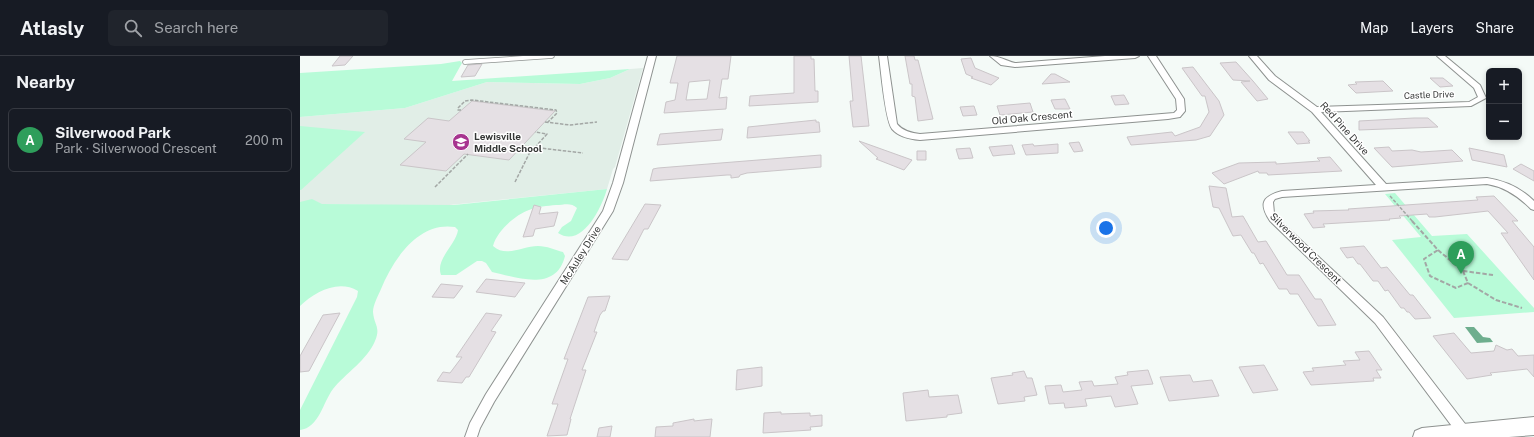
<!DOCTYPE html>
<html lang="en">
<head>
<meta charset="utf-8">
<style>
  body { margin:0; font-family:"Public Sans",sans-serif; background:#20242c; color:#f1f3f6 }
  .controls { position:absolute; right:12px; top:12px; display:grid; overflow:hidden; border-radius:6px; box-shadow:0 2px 6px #0003 }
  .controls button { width:36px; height:36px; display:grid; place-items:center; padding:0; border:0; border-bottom:1px solid #363941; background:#171b24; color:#f1f3f6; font:20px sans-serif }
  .you { position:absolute; left:806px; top:172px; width:14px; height:14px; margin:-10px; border:3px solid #fff; border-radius:50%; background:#1a73e8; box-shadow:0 0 0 6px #1a73e833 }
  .badge { display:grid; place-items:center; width:26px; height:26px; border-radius:50%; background:#2563eb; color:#fff; font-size:13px; font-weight:700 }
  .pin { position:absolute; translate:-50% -33px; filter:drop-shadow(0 1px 2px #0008) }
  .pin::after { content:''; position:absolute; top:21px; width:14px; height:12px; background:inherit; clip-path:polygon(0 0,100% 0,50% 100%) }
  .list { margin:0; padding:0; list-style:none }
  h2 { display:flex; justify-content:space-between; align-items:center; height:52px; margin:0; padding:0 16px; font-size:17px }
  h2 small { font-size:13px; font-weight:400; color:#9ea1a6 }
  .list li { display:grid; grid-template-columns:26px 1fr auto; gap:12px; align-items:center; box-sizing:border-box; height:64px; margin:0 8px 8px; padding:0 8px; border:1px solid #363941; border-radius:6px }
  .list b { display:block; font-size:15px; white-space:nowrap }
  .list p { margin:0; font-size:13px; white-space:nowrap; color:#9ea1a6 }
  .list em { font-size:13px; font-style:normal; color:#9ea1a6 }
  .icon { flex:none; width:22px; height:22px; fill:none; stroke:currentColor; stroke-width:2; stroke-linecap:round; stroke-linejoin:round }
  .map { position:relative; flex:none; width:1234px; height:381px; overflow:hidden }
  header { display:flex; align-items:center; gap:24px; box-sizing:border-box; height:56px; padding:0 20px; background:#171b24; border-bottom:1px solid #363941 }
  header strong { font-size:19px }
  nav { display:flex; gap:22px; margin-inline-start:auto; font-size:14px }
  .search { width:280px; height:36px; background:#20242c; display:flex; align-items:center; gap:10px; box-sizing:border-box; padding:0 14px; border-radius:6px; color:#9ea1a6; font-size:15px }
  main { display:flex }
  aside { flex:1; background:#171b24 }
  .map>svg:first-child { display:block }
  .built { fill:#e1eee7 }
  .green { fill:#b8fbd8 }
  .water { fill:#6eae8e }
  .building { fill:#e5e0e4; stroke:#cac5c8; fill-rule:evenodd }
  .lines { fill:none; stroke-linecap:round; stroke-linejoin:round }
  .service-casing { stroke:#8e9290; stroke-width:5.5 }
  .minor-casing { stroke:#8e9290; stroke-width:2 }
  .primary-casing { stroke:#8e9290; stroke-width:2 }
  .path-far1 { stroke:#a3a7a5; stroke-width:1.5; stroke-dasharray:3.5 1.5; stroke-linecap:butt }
  .path { stroke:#a3a7a5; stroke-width:2; stroke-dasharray:4.5 2; stroke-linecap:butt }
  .service { stroke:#fff; stroke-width:4 }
  .minor { fill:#fff; fill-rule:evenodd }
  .primary { fill:#fff; fill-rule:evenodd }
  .labels { text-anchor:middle; stroke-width:3; stroke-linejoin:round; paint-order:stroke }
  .far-street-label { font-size:9px; fill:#353736; stroke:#fff }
  .street-label { font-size:10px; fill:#353736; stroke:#fff }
  .poi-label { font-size:10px; font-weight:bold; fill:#353736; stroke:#fff; text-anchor:start }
</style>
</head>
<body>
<header>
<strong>Atlasly</strong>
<div class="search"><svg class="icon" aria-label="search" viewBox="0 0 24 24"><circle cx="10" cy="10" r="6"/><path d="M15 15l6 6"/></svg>Search here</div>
<nav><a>Map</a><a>Layers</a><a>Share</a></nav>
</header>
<main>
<aside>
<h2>Nearby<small></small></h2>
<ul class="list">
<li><span class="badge" style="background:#2e9e5b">A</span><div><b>Silverwood Park</b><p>Park · Silverwood Crescent</p></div><em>200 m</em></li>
</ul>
</aside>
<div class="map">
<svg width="1234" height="381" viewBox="0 0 1234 381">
  <rect width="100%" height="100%" fill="#f4faf7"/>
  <path class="built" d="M343 12 315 111 313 113 307 133 140 150 22 148 0 146V61L105 52 187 26 280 28 310 22 330 13Z"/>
  <path class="green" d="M160 5 162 7 152 25 330 13 310 22 280 28 187 26 105 52 0 61V17L141 8Z
    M0 70 65 76 1 134H0Z
    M307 133C302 151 282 193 258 177L262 171 271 165 277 152C271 146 264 149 256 149 247 150 238 150 229 154 215 159 197 175 193 190 206 202 223 190 238 190 247 190 255 194 263 196L265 200C256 237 216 221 192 216L186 207 182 205H177L156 219H141C135 203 156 189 158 174L155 171C118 165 93 204 81 233 78 240 73 249 73 256 74 269 81 271 75 285 68 303 45 318 33 333 23 346 19 372 0 374V354L57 241 58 235C38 223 15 236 0 250V146L12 143 22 148 154 149Z
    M1095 137 1132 180 1167 178 1234 252V256L1154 262 1092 184 1121 181 1085 138Z"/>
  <path class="water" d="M1165 271H1174L1183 281 1190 282 1193 286 1177 287Z"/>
  <path class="building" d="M40 0H53L45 9 32 10Z
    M377 0H431L428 23H422L419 42 427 41 426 53 364 57 366 46 375 44 378 27H370ZM410 24 407 43 386 44 389 26Z
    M494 0H511V3H514L515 35H518V46L449 50 450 40 494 37Z
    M549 0H561L569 70 553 71 550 45H553Z
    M605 0H614L615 4H618L633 63 618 65 615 41 612 40V28H610Z
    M671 2 675 12 699 22 691 29 671 22 673 21 666 18 661 3Z
    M936 6 953 25 968 43 957 45 941 26 950 25 933 24 920 7Z
    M182 8 175 20 161 21 168 9Z
    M893 11 919 45 924 59 910 80 896 84 831 89 827 81 872 76 875 80 900 71 909 56 905 40H902L882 12Z
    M751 18H755L770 26 742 28Z
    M1130 22H1143L1153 30 1140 31Z
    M1083 25 1093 35 1056 37 1048 29 1057 28 1055 26Z
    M824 39 829 48 815 49 811 40Z
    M765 43 770 53H755L751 44Z
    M172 45 255 55 209 104 164 98 146 115 100 109 126 86 104 83 128 62 149 65Z
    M730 47 733 56 700 59 697 50Z
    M674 50 677 59 663 60 660 51Z
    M1114 62H1128L1138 71 1059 74V65Z
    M516 64V66H519L520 76 447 82 448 71Z
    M423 73 421 84 357 89 360 78Z
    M988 76H1003L1010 85H1008L1010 87 997 88Z
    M559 85 612 104 604 114 576 103 578 102Z
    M779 86 783 95 774 96 769 87Z
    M733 88 734 90 758 88V97L726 99 722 89Z
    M712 89 715 98 702 99 693 100 689 91Z
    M1089 91 1092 95 1112 94 1121 96 1152 94 1163 105 1092 111 1074 92Z
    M670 92 673 102 659 103 656 93Z
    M1169 92 1204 99 1207 111 1172 104Z
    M617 95H626V104H617Z
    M521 99V111L447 117 440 119 439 121 431 122V119H427L350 125 353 113 358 112Z
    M1030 101 1042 115 968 119 967 117H959L958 115 924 128 912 117 939 107 976 106V108L1020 105 1017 102Z
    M1221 108 1234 115V125L1213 113Z
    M909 130 926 132 932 161 943 160 958 186 966 185 987 219H999L1015 243H1021L1036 269 1018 270 998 238H990L987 233H979L963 207 960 208 954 197H952L941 179 933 180 919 152 913 151Z
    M1194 140 1218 165H1212L1234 191V224L1201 177H1208L1188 155 1135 161H1129L1127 158 1099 160 1101 162 1089 163 1090 164 1023 168 1025 171 1013 172 1004 158 1014 157 1013 155 1049 154 1048 153 1178 144 1176 141Z
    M345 148 361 149 348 173H344L328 204 312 203Z
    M234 149 241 151 239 158 258 156 254 170 235 173 233 180 223 181Z
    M1064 190 1081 212 1087 211 1110 239H1113L1131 262 1115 263 1109 256H1107L1104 252H1101L1088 234 1085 235 1078 225H1073L1060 208H1058L1053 201 1047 202 1040 192Z
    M186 223 225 227 215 241 176 236Z
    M141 228 163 230 154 242 132 241Z
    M310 240 305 255H303L300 259 294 276H297L282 314H286L270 363H271L267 379 247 380 258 348H252L268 303H264L288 241Z
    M40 257 9 315 0 316V300L23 259Z
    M186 257 202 259 191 275 196 276 169 321H166L162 327 137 325 143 316 150 317 162 301H156Z
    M1154 277 1171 297 1194 295 1196 289 1207 294 1212 293 1218 300 1234 299V321L1227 313 1190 317 1192 319 1167 323 1133 280Z
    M1069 295 1082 314H1076L1081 322H1073L1074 325 1011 329 1003 316 1014 315 1012 312 1046 309 1043 305 1060 304 1055 296Z
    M964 309 978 334 953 337 939 311Z
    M462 311V330L436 334 437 314Z
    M848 314 853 328 831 330 838 348 815 351 811 340 785 343 787 350 765 352 764 347 749 348 745 330 761 329 763 336 782 334 779 326 792 325 794 330 818 328 815 321 828 319 827 316Z
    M724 315 727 322H732L737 339 724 341 725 345 698 348 691 322 713 319 712 317Z
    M890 319 893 326 912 324 919 340 869 345 860 321Z
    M628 334 629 341 658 339 662 357 647 359V361L606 365 603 337Z
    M481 356V358L510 357V360L522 359V370L510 371 511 374 463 377 464 357Z
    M394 363V365L412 363 410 381H355L356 371 373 370V367Z
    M312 370 310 381H297L299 372Z"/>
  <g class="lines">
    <defs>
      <path id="service" d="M165 6 252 0"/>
      <path id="minor" d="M348 0H356L323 127 313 155 194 346 180 372 177 381H165L170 367 186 338 303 155 313 127Z
        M579 0H587L597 68C603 75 611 77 620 78L874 57 877 54 876 43 848 0H856L884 43 885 55 880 61 868 63 620 84C610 83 599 81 592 73 585 64 581 14 579 0Z
        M690 0C700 0 706 5 715 7L805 0H839L835 2 715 11 701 9Z
        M949 0H957L975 20 1017 51 1169 46 1178 41 1174 32 1137 0H1145L1180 29 1186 42 1171 50 1021 56 1086 128 1187 122C1206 125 1221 132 1234 145V154L1231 153C1218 140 1205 131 1187 128L982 141 975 143 973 146 974 157 976 161 1083 261 1169 373 1171 377 1169 381H1160L1075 267 970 165C958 147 963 140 982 135L1076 129 1012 56 969 24Z"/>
      <path id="primary" d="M1234 361V379L1209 381H1113L1115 375 1122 372Z"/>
    </defs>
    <use href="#service" class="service-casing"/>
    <use href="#minor" class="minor-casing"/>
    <use href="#primary" class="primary-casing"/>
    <path class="path-far1" d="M161 54H158V52L165 45 172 44 256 54 257 57 248 66
      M245 66 270 69 297 66
      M223 90 283 97
      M215 126 229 98 247 78 235 76
      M135 131 168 98
      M1090 140 1113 166"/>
    <path class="path" d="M1112 165 1138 194
      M1138 194 1163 215 1168 227 1156 232 1130 220 1124 203Z
      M1163 215 1193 219
      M1168 227 1196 244 1222 252"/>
    <use href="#service" class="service"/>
    <use href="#minor" class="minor"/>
    <use href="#primary" class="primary"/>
  </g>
  <defs>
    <symbol id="school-disc" viewBox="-11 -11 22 22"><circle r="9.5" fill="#a7348f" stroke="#fff"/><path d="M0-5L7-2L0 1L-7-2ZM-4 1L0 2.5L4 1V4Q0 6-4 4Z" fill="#fff"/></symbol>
  </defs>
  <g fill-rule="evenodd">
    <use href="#school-disc" x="151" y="76" width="20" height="20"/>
  </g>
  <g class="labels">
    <g class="far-street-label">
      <text transform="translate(1129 39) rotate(-2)" y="3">Castle Drive</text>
    </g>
    <g class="street-label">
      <text transform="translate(732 61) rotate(-5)" y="4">Old Oak Crescent</text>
      <text transform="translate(1045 72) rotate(48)" y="4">Red Pine Drive</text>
      <text transform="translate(1006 192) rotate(45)" y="4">Silverwood Crescent</text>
      <text transform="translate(280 199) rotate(-58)" y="4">McAuley Drive</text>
    </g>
    <g class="poi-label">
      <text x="174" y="84">Lewisville<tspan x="174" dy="12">Middle School</tspan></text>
    </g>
  </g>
</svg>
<div class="controls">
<button>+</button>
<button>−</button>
</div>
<div class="you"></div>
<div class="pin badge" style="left:1161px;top:218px;background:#2e9e5b">A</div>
</div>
</main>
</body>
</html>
